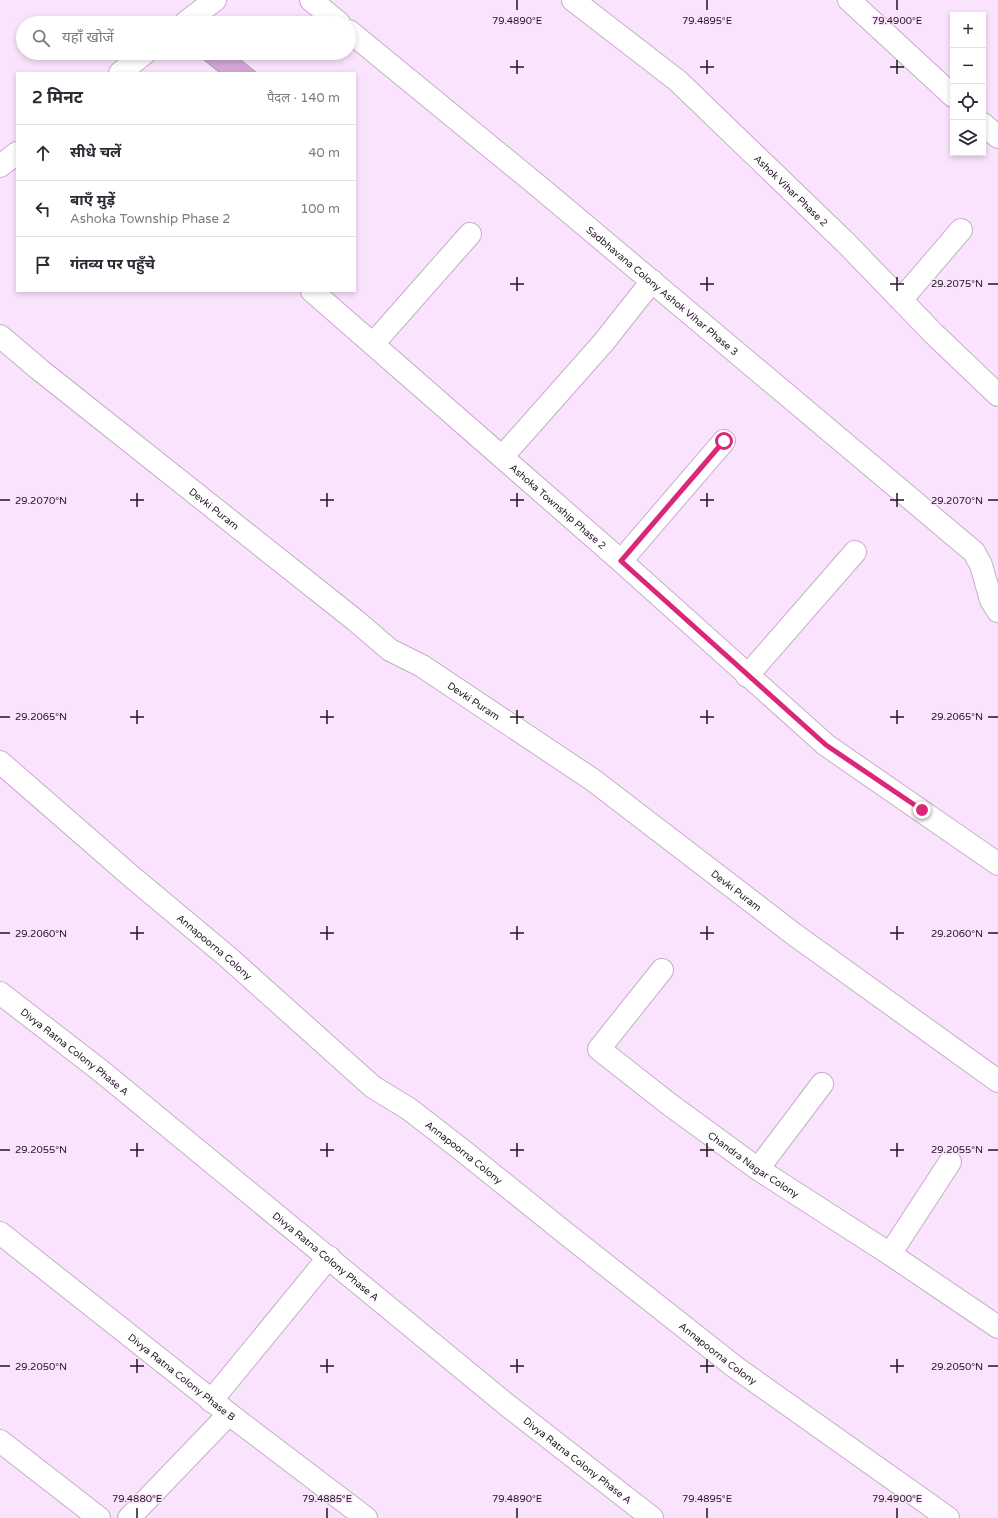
<!DOCTYPE html>
<html lang="hi">
<head>
<meta charset="utf-8">
<style>
  body { margin:0; font-family:"Varela Round","Noto Sans Devanagari",sans-serif; background:#f7f7f7; color:#2b2b33 }
  .controls { position:absolute; right:12px; top:12px; display:grid; overflow:hidden; border-radius:0px; box-shadow:0 2px 6px #0003 }
  .controls button { width:36px; height:36px; display:grid; place-items:center; padding:0; border:0; border-bottom:1px solid #e1e1e2; background:#fff; color:#2b2b33; font:20px sans-serif }
  .stop { position:absolute; width:12px; height:12px; margin:-9px; border:3px solid #db2777; border-radius:50%; background:#fff }
  .stop.end { background:#db2777; border-color:#fff; box-shadow:0 1px 4px #0008 }
  .list { margin:0; padding:0; list-style:none }
  h2 { display:flex; justify-content:space-between; align-items:center; height:52px; margin:0; padding:0 16px; font-size:17px }
  h2 small { font-size:13px; font-weight:400; color:#7c7c81 }
  .list li { display:grid; grid-template-columns:26px 1fr auto; gap:12px; align-items:center; box-sizing:border-box; height:56px; padding:0 16px; border-top:1px solid #e1e1e2 }
  .list b { display:block; font-size:15px; white-space:nowrap }
  .list p { margin:0; font-size:13px; white-space:nowrap; color:#7c7c81 }
  .list em { font-size:13px; font-style:normal; color:#7c7c81 }
  .icon { flex:none; width:22px; height:22px; fill:none; stroke:currentColor; stroke-width:2; stroke-linecap:round; stroke-linejoin:round }
  .map { position:relative; flex:none; width:998px; height:1518px; overflow:hidden }
  .search { position:absolute; background:#fff; box-shadow:0 2px 6px #0003; left:16px; top:16px; width:340px; height:44px; display:flex; align-items:center; gap:10px; box-sizing:border-box; padding:0 14px; border-radius:22px; color:#7c7c81; font-size:15px }
  .panel { position:absolute; background:#fff; box-shadow:0 2px 6px #0003; left:16px; top:72px; width:340px; height:220px; border-radius:0px }
  .map>svg:first-child { display:block }
  .building { fill:#d4a6d7; stroke:#a993aa }
  .lines { fill:none; stroke-linecap:round; stroke-linejoin:round }
  .minor-casing { stroke:#c4aec6; stroke-width:24 }
  .minor { stroke:#fff; stroke-width:22 }
  .route { stroke:#db2777; stroke-width:5 }
  .ticks { fill:none; stroke:#201720; stroke-width:1.5 }
  .labels { text-anchor:middle; stroke-width:3; stroke-linejoin:round; paint-order:stroke }
  .street-label { font-size:10px; fill:#201720; stroke:#fae3fc }
  .ticks-label { font-size:10px; text-anchor:middle; fill:#201720; stroke:#fae3fc; stroke-width:3; stroke-linejoin:round; paint-order:stroke }
</style>
</head>
<body>
<div class="map">
<svg width="998" height="1518" viewBox="0 0 998 1518">
  <rect width="100%" height="100%" fill="#fae3fc"/>
  <path class="building" d="M200 53H232L257 73H220L198 55Z"/>
  <g class="lines">
    <defs>
      <g id="minor">
        <path d="M311 0 339 23"/>
        <path id="s1" d="M573 0 678 81 846 243 934 334 998 395"/>
        <path d="M849 0 953 96"/>
        <path d="M185 23 215 0"/>
        <path id="s2" d="M349 31 543 190 974 552 981 565 991 600 998 611"/>
        <path d="M120 73 145 53"/>
        <path d="M983 124 998 137"/>
        <path d="M0 166 17 153"/>
        <path id="s3" d="M312 291 621 561 826 745 998 864"/>
        <path d="M901 300 961 230"/>
        <path id="s4" d="M0 336 40 370 355 620 390 650 422 666 593 780 795 935 998 1081"/>
        <path d="M373 344 470 234"/>
        <path d="M502 457 603 343 652 281"/>
        <path d="M621 561 724 441"/>
        <path d="M747 676 855 552"/>
        <path id="s5" d="M0 762 132 877 229 958 373 1087 409 1109 462 1150 564 1232 735 1367 948 1518"/>
        <path id="s6" d="M662 970 599 1049 669 1104 758 1169 890 1254 998 1327"/>
        <path id="s7" d="M0 993 101 1071 507 1405 652 1518"/>
        <path d="M758 1169 822 1084"/>
        <path id="s8" d="M0 1233 229 1414 366 1518"/>
        <path d="M890 1254 950 1162"/>
        <path d="M211 1401 329 1257"/>
        <path d="M0 1441 99 1518"/>
        <path d="M129 1518 229 1414"/>
      </g>
    </defs>
    <use href="#minor" class="minor-casing"/>
    <use href="#minor" class="minor"/>
  </g>
  <g class="lines">
    <path class="route" d="M724 441 621 561 826 745 922 810"/>
  </g>
  <path class="ticks" d="M517 0V10M707 0V10M897 0V10M517 60V74M707 60V74M897 60V74M510 67H524M700 67H714M890 67H904M517 277V291M707 277V291M897 277V291M510 284H524M700 284H714M890 284H904M988 284H998M137 493V507M327 493V507M517 493V507M707 493V507M897 493V507M0 500H10M130 500H144M320 500H334M510 500H524M700 500H714M890 500H904M988 500H998M137 710V724M327 710V724M517 710V724M707 710V724M897 710V724M0 717H10M130 717H144M320 717H334M510 717H524M700 717H714M890 717H904M988 717H998M137 926V940M327 926V940M517 926V940M707 926V940M897 926V940M0 933H10M130 933H144M320 933H334M510 933H524M700 933H714M890 933H904M988 933H998M137 1143V1157M327 1143V1157M517 1143V1157M707 1143V1157M897 1143V1157M0 1150H10M130 1150H144M320 1150H334M510 1150H524M700 1150H714M890 1150H904M988 1150H998M137 1359V1373M327 1359V1373M517 1359V1373M707 1359V1373M897 1359V1373M0 1366H10M130 1366H144M320 1366H334M510 1366H524M700 1366H714M890 1366H904M988 1366H998M137 1508V1518M327 1508V1518M517 1508V1518M707 1508V1518M897 1508V1518"/>
  <g class="labels">
    <g class="street-label">
      <text dy="4" stroke="none"><textPath href="#s1" startOffset="290">Ashok Vihar Phase 2</textPath></text>
      <text dy="4" stroke="none"><textPath href="#s2" startOffset="407">Sadbhavana Colony Ashok Vihar Phase 3</textPath></text>
      <text dy="4" stroke="none"><textPath href="#s3" startOffset="327">Ashoka Township Phase 2</textPath></text>
      <text dy="4" stroke="none"><textPath href="#s4" startOffset="275">Devki Puram</textPath></text>
      <text dy="4" stroke="none"><textPath href="#s4" startOffset="599">Devki Puram</textPath></text>
      <text dy="4" stroke="none"><textPath href="#s4" startOffset="923">Devki Puram</textPath></text>
      <text dy="4" stroke="none"><textPath href="#s5" startOffset="283">Annapoorna Colony</textPath></text>
      <text dy="4" stroke="none"><textPath href="#s7" startOffset="95">Divya Ratna Colony Phase A</textPath></text>
      <text dy="4" stroke="none"><textPath href="#s5" startOffset="607">Annapoorna Colony</textPath></text>
      <text dy="4" stroke="none"><textPath href="#s6" startOffset="294">Chandra Nagar Colony</textPath></text>
      <text dy="4" stroke="none"><textPath href="#s7" startOffset="419">Divya Ratna Colony Phase A</textPath></text>
      <text dy="4" stroke="none"><textPath href="#s5" startOffset="931">Annapoorna Colony</textPath></text>
      <text dy="4" stroke="none"><textPath href="#s8" startOffset="232">Divya Ratna Colony Phase B</textPath></text>
      <text dy="4" stroke="none"><textPath href="#s7" startOffset="743">Divya Ratna Colony Phase A</textPath></text>
    </g>
  </g>
  <g class="ticks-label">
    <text x="517" y="24">79.4890°E</text>
    <text x="707" y="24">79.4895°E</text>
    <text x="897" y="24">79.4900°E</text>
    <text x="957" y="287">29.2075°N</text>
    <text x="41" y="504">29.2070°N</text>
    <text x="957" y="504">29.2070°N</text>
    <text x="41" y="720">29.2065°N</text>
    <text x="957" y="720">29.2065°N</text>
    <text x="41" y="937">29.2060°N</text>
    <text x="957" y="937">29.2060°N</text>
    <text x="41" y="1153">29.2055°N</text>
    <text x="957" y="1153">29.2055°N</text>
    <text x="41" y="1370">29.2050°N</text>
    <text x="957" y="1370">29.2050°N</text>
    <text x="137" y="1502">79.4880°E</text>
    <text x="327" y="1502">79.4885°E</text>
    <text x="517" y="1502">79.4890°E</text>
    <text x="707" y="1502">79.4895°E</text>
    <text x="897" y="1502">79.4900°E</text>
  </g>
</svg>
<div class="controls">
<button>+</button>
<button>−</button>
<button><svg class="icon" aria-label="locate" viewBox="0 0 24 24"><circle cx="12" cy="12" r="6"/><path d="M12 2v4M12 18v4M2 12h4M18 12h4"/></svg></button>
<button><svg class="icon" aria-label="layers" viewBox="0 0 24 24"><path d="M12 4l9 5-9 5-9-5zM3 14l9 5 9-5"/></svg></button>
</div>
<div class="stop" style="left:724px;top:441px"></div>
<div class="stop end" style="left:922px;top:810px"></div>
<div class="search"><svg class="icon" aria-label="search" viewBox="0 0 24 24"><circle cx="10" cy="10" r="6"/><path d="M15 15l6 6"/></svg>यहाँ खोजें</div>
<section class="panel">
<h2>2 मिनट<small>पैदल · 140 m</small></h2>
<ul class="list">
<li><svg class="icon" aria-label="ahead" viewBox="0 0 24 24"><path d="M12 20V5M6 11l6-6 6 6"/></svg><div><b>सीधे चलें</b></div><em>40 m</em></li>
<li><svg class="icon" aria-label="left" viewBox="0 0 24 24"><path d="M17 20v-9H6M10 6l-5 5 5 5"/></svg><div><b>बाएँ मुड़ें</b><p>Ashoka Township Phase 2</p></div><em>100 m</em></li>
<li><svg class="icon" aria-label="arrive" viewBox="0 0 24 24"><path d="M6 21V4h12l-3 4 3 4H6"/></svg><div><b>गंतव्य पर पहुँचे</b></div></li>
</ul>
</section>
</div>
</body>
</html>
